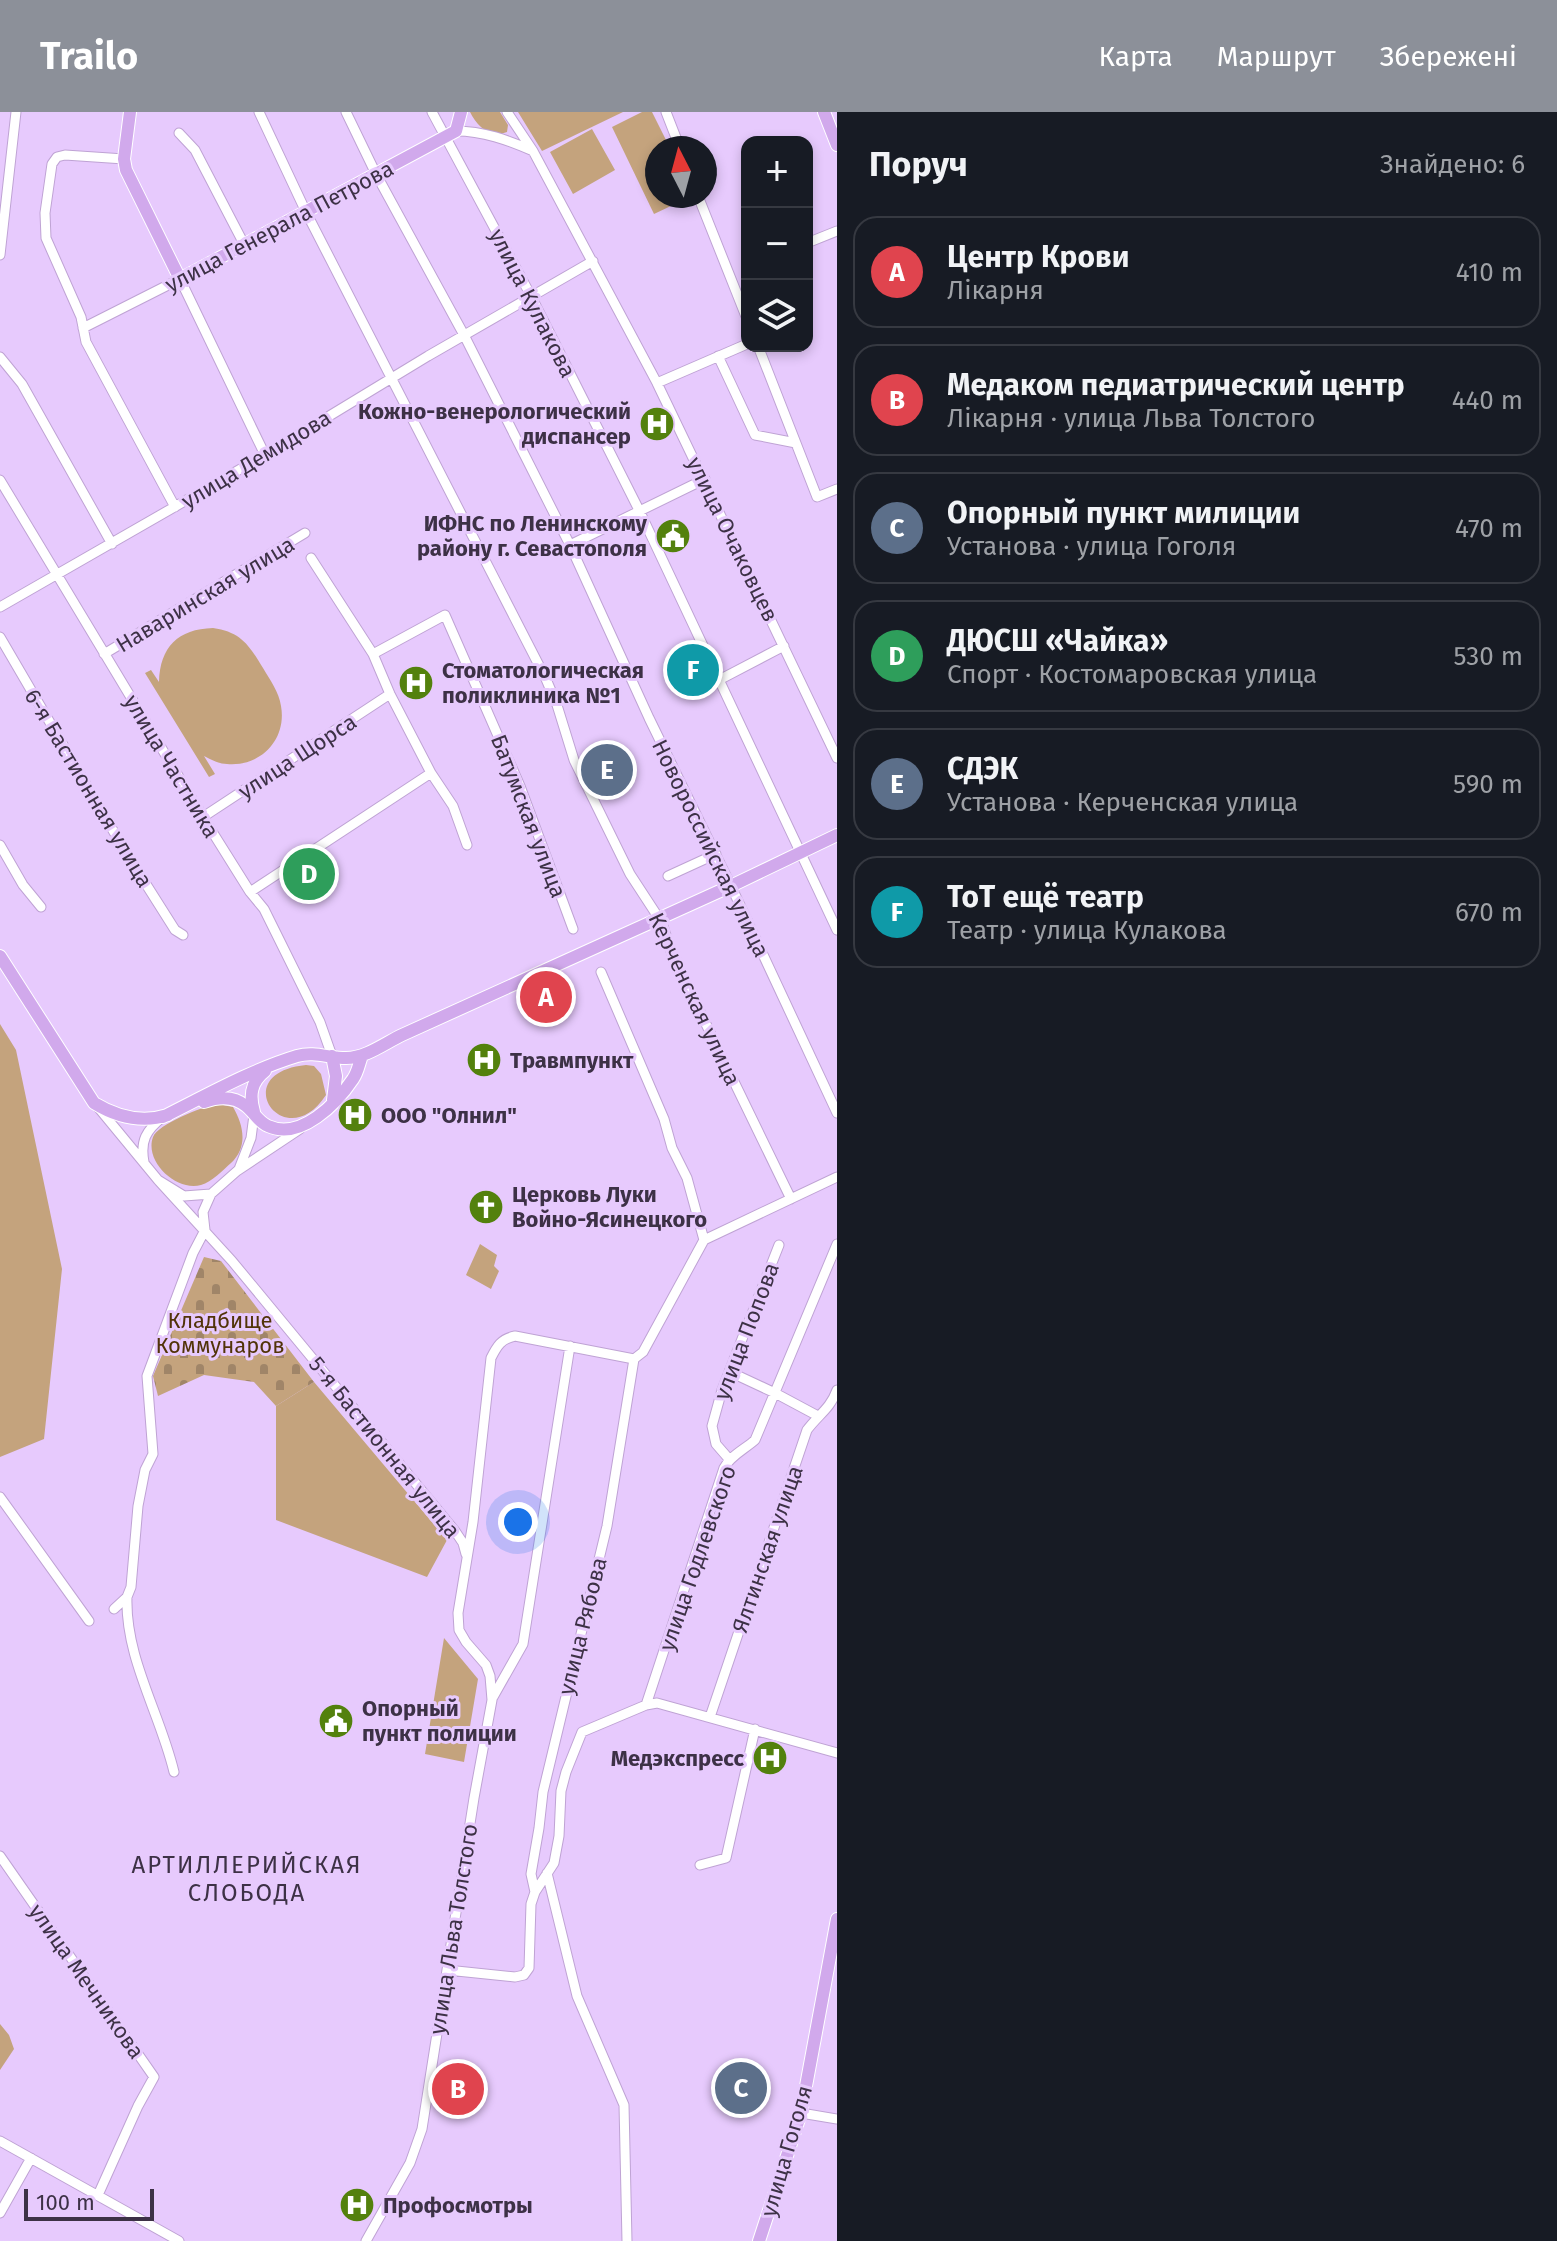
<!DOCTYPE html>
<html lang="uk">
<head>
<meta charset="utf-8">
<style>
  body { margin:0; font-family:"Fira Sans",sans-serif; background:#20242c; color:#f1f3f6 }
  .controls { position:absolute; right:24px; top:24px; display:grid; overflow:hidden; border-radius:16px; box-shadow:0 4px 12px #0003 }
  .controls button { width:72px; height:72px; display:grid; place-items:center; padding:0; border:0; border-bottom:2px solid #363941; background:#171b24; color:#f1f3f6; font:40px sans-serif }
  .compass { position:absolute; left:645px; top:24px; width:72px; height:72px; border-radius:50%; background:#171b24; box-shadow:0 4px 12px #0003; rotate:354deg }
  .scale { position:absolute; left:24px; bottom:20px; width:130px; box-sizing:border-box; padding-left:8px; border:4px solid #3d3146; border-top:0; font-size:22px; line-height:28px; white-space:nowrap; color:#3d3146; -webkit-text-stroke:6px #e7cafd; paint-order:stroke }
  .you { position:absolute; left:518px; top:1410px; width:28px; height:28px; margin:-20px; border:6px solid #fff; border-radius:50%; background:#1a73e8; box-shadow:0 0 0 12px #1a73e833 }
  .badge { display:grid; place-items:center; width:52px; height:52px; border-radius:50%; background:#8c9099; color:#fff; font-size:26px; font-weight:700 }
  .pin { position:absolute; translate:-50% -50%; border:4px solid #fff; box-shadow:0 2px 8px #0006 }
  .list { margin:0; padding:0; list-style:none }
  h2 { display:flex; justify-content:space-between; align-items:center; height:104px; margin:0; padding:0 32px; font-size:34px }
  h2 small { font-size:26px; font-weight:400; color:#9ea1a6 }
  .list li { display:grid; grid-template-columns:52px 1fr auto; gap:24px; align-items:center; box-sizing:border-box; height:112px; margin:0 16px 16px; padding:0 16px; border:2px solid #363941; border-radius:24px }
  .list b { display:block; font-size:30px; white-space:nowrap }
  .list p { margin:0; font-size:26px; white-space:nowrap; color:#9ea1a6 }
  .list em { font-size:26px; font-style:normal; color:#9ea1a6 }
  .icon { flex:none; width:44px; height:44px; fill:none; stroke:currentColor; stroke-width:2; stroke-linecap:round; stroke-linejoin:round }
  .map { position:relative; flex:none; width:837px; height:2129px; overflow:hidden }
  header { display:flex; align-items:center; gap:48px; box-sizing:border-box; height:112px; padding:0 40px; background:#8c9099; color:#fff }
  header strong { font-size:38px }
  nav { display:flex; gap:44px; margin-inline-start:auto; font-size:28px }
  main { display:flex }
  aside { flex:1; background:#171b24 }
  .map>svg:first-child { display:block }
  .green { fill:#c4a37d }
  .cemetery { fill:url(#cemetery-stones) }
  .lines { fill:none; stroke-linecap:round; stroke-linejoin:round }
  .minor-casing { stroke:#bfa3d4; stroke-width:11 }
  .major-casing { stroke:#fff; stroke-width:14 }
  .minor { stroke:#fff; stroke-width:9 }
  .major { stroke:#d1a9ec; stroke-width:12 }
  .labels { text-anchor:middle; stroke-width:6; stroke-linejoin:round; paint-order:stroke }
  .street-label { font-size:22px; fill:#3d3146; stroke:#e7cafd }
  .poi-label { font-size:22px; font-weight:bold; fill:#3d3146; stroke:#e7cafd; text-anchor:start }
  .park-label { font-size:22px; fill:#513308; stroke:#e7cafd }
  .neighbourhood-label { font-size:24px; letter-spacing:2px; fill:#3d3146; stroke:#e7cafd }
</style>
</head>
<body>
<header>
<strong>Trailo</strong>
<nav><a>Карта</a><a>Маршрут</a><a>Збережені</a></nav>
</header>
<main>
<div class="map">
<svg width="837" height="2129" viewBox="0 0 837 2129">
  <defs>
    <pattern id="cemetery-stones" width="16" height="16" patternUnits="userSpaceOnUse" patternTransform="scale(2)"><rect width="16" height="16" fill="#c4a37d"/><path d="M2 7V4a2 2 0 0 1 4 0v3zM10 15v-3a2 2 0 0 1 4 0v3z" fill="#a08568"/></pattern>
  </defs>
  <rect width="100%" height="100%" fill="#e7cafd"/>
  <path class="green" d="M470 0H500L508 13 507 20C490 27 477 14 470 0Z
    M518 0H623L542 39Z
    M642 0H652L670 36H657V84H692L654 102 612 15Z
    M592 17 615 58 573 82 550 40Z
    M213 516C241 520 249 533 263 556 270 568 279 580 281 594 287 627 261 655 227 652 219 652 212 648 204 644L215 662 209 665 145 561 151 558 159 570C160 535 178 517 213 516Z
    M0 912 16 938 62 1157 44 1327 0 1345Z
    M306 953 314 954 321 962 326 983C285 1046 225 961 306 953Z
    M217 992 233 995C244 1014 248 1035 231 1051 223 1058 212 1070 201 1073 177 1080 144 1050 153 1025 158 1012 202 995 217 992Z
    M480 1132 497 1143 494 1154 499 1159 491 1177 466 1163Z
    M314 1270 447 1428 427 1465 276 1408V1294Z
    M444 1526 478 1567 464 1650 425 1642Z
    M0 1912 9 1923 14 1937 0 1958Z"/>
  <path class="cemetery" d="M204 1145 221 1149 314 1270 276 1294 254 1270 204 1263 158 1284 153 1264Z"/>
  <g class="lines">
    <defs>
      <path id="minor" d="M259 0 306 100 546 567 557 593 574 648 630 762 662 811 672 842 791 1087
        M346 0 376 62 464 223 570 433 649 606 731 774 837 1001
        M432 0 531 184 639 398 837 818
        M507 0 533 39 657 271 837 646
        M666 0 680 36
        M456 19C483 19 508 28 533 39
        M179 21 195 38 245 134
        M124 47 65 43 57 45 52 52 45 101 46 126 81 205 86 230 175 395
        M698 84 747 207
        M807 131 837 119
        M0 143 16 0
        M83 216 180 167 265 343
        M758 234 817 385 837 377
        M718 244 755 323 796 331
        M0 245 22 272 112 432
        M657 271 747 232
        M0 368 203 705 250 780 264 797 320 910 332 944
        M570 433 705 367
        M311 446 373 542 390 582 431 661 453 694 467 733
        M0 495 265 343 428 244 593 149
        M0 525 125 739 175 818 183 823
        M104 542 305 421
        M373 542 445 503 520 674 573 817
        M719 568 784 534
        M203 705 390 582
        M0 733 23 773 41 795
        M668 764 716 742
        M250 780 431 661
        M601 860 664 1007 672 1036 687 1066 704 1128
        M97 994 158 1068 184 1084 211 1082 237 1059 300 1017
        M144 1050C140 1029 146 1018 163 1005
        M239 1057 251 1026 254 1003
        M158 1068 232 1149 455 1419 463 1431 466 1442
        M205 1118 203 1100 211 1082
        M634 1247 643 1240 704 1128 837 1065
        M730 1260 775 1281 818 1304
        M729 1347 716 1332 712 1314 722 1278 779 1133
        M0 1385 89 1509
        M127 1485C125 1546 160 1601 174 1660
        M114 1497 127 1485 131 1475 138 1394 145 1358 153 1342 147 1264 193 1141 205 1118
        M493 1585 523 1532 570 1234
        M646 1593 724 1356C730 1344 745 1337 755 1328L837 1132
        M710 1605 807 1318C819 1302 830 1297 837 1278
        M0 1744 154 1965 138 1994 98 2083
        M700 1753 726 1746 755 1617
        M547 1761 577 1884 624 1993 627 2129
        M535 1780 531 1762 539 1716 543 1680 607 1414 634 1247
        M447 1858 515 1865 524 1863 529 1856 531 1792 535 1780 554 1751 559 1724 561 1679 566 1660 582 1620 646 1593 657 1591 837 1641
        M801 2001 837 2007
        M0 2029 179 2129
        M0 2101 31 2046
        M366 2129 410 2051 422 2017 474 1686 492 1588 490 1564 486 1553 466 1530 459 1518 458 1501 473 1410 491 1246C497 1234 501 1227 515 1224L634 1247"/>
      <path id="major" d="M130 0 124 47 126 58 180 167 456 19 461 0
        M824 0 837 33
        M0 844 94 991C117 1005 143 1011 168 1003
        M332 944 336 964 333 988
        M204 990C218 985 234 984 246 994 254 1000 258 1010 268 1014 301 1029 337 991 353 967 358 960 359 951 362 944
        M254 1000C249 983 251 970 265 959
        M163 1005C207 983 251 958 297 944 314 939 329 946 346 946 366 946 385 931 402 923L731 774 837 723
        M759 2129 801 2001 837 1807"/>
    </defs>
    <use href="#minor" class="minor-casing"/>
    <use href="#major" class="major-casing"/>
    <use href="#minor" class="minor"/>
    <use href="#major" class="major"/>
  </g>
  <defs>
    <symbol id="hospital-disc" viewBox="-11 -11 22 22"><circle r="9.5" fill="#53810d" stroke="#e7cafd"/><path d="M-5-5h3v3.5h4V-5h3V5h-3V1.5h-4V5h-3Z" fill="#fff"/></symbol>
    <symbol id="civic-disc" viewBox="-11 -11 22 22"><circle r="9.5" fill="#53810d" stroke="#e7cafd"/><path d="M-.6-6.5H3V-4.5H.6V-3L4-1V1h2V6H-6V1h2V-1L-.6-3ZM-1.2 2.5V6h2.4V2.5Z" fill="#fff"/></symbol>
    <symbol id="church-disc" viewBox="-11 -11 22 22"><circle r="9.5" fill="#53810d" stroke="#e7cafd"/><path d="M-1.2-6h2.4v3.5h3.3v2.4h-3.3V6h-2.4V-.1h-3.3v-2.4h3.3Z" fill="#fff"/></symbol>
  </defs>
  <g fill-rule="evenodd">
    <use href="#hospital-disc" x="637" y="292" width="40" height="40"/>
    <use href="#civic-disc" x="653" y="404" width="40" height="40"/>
    <use href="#hospital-disc" x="396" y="551" width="40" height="40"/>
    <use href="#hospital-disc" x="464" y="928" width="40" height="40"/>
    <use href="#hospital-disc" x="335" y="983" width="40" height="40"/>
    <use href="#church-disc" x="466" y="1075" width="40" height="40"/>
    <use href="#civic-disc" x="316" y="1589" width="40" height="40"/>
    <use href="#hospital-disc" x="750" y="1626" width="40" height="40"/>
    <use href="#hospital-disc" x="337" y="2073" width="40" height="40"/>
  </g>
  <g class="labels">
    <g class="street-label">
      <text transform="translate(279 114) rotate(-28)" y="8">улица Генерала Петрова</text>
      <text transform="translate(533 191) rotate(63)" y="8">улица Кулакова</text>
      <text transform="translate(256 347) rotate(-31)" y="8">улица Демидова</text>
      <text transform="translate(733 427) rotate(64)" y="8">улица Очаковцев</text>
      <text transform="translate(205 482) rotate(-31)" y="8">Наваринская улица</text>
      <text transform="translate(297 644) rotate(-33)" y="8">улица Щорса</text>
      <text transform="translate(172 654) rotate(59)" y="8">улица Частника</text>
      <text transform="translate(89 676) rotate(59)" y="8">6-я Бастионная улица</text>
      <text transform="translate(529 704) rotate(69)" y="8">Батумская улица</text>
      <text transform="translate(711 736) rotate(64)" y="8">Новороссийская улица</text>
      <text transform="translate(695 887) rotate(65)" y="8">Керченская улица</text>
      <text transform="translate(746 1219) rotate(-69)" y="8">улица Попова</text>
      <text transform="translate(385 1335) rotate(51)" y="8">5-я Бастионная улица</text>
      <text transform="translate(767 1437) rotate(-71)" y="8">Ялтинская улица</text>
      <text transform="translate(697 1446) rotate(-71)" y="8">улица Годлевского</text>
      <text transform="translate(582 1514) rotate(-76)" y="8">улица Рябова</text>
      <text transform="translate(453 1817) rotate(-81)" y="8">улица Льва Толстого</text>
      <text transform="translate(87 1869) rotate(55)" y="8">улица Мечникова</text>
      <text transform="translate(786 2039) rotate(-74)" y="8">улица Гоголя</text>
    </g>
    <g class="poi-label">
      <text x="631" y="307" text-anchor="end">Кожно-венерологический<tspan x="631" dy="25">диспансер</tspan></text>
      <text x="647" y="419" text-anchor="end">ИФНС по Ленинскому<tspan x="647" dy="25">району г. Севастополя</tspan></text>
      <text x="442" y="566">Стоматологическая<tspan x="442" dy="25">поликлиника №1</tspan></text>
      <text x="510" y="956">Травмпункт</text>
      <text x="381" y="1011">ООО "Олнил"</text>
      <text x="512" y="1090">Церковь Луки<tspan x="512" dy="25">Войно-Ясинецкого</tspan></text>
      <text x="362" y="1604">Опорный<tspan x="362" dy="25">пункт полиции</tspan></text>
      <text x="744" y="1654" text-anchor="end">Медэкспресс</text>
      <text x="383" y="2101">Профосмотры</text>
    </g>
    <g class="park-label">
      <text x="220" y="1216">Кладбище<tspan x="220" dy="25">Коммунаров</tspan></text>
    </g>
    <g class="neighbourhood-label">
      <text x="247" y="1761">АРТИЛЛЕРИЙСКАЯ<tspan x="247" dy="28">СЛОБОДА</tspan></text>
    </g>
  </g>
</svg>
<div class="controls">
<button>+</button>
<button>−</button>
<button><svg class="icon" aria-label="layers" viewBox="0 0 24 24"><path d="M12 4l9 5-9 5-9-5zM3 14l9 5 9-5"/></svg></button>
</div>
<svg class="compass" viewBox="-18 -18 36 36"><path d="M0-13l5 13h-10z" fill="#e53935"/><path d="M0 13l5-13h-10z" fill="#9ea1a6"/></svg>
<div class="scale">100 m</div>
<div class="you"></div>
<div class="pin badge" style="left:546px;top:885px;background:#e0444e">A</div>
<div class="pin badge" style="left:458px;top:1977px;background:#e0444e">B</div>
<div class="pin badge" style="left:741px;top:1976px;background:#5c6f8a">C</div>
<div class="pin badge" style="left:309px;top:762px;background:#2e9e5b">D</div>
<div class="pin badge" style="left:607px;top:658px;background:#5c6f8a">E</div>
<div class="pin badge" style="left:693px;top:558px;background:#0f9aa8">F</div>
</div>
<aside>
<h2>Поруч<small>Знайдено: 6</small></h2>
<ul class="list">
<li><span class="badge" style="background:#e0444e">A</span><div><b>Центр Крови</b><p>Лікарня</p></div><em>410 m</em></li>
<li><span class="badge" style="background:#e0444e">B</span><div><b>Медаком педиатрический центр</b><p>Лікарня · улица Льва Толстого</p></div><em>440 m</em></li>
<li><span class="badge" style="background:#5c6f8a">C</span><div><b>Опорный пункт милиции</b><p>Установа · улица Гоголя</p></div><em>470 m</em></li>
<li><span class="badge" style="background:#2e9e5b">D</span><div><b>ДЮСШ «Чайка»</b><p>Спорт · Костомаровская улица</p></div><em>530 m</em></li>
<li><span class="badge" style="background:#5c6f8a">E</span><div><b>СДЭК</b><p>Установа · Керченская улица</p></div><em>590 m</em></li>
<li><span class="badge" style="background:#0f9aa8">F</span><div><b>ТоТ ещё театр</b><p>Театр · улица Кулакова</p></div><em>670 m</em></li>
</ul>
</aside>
</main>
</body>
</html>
